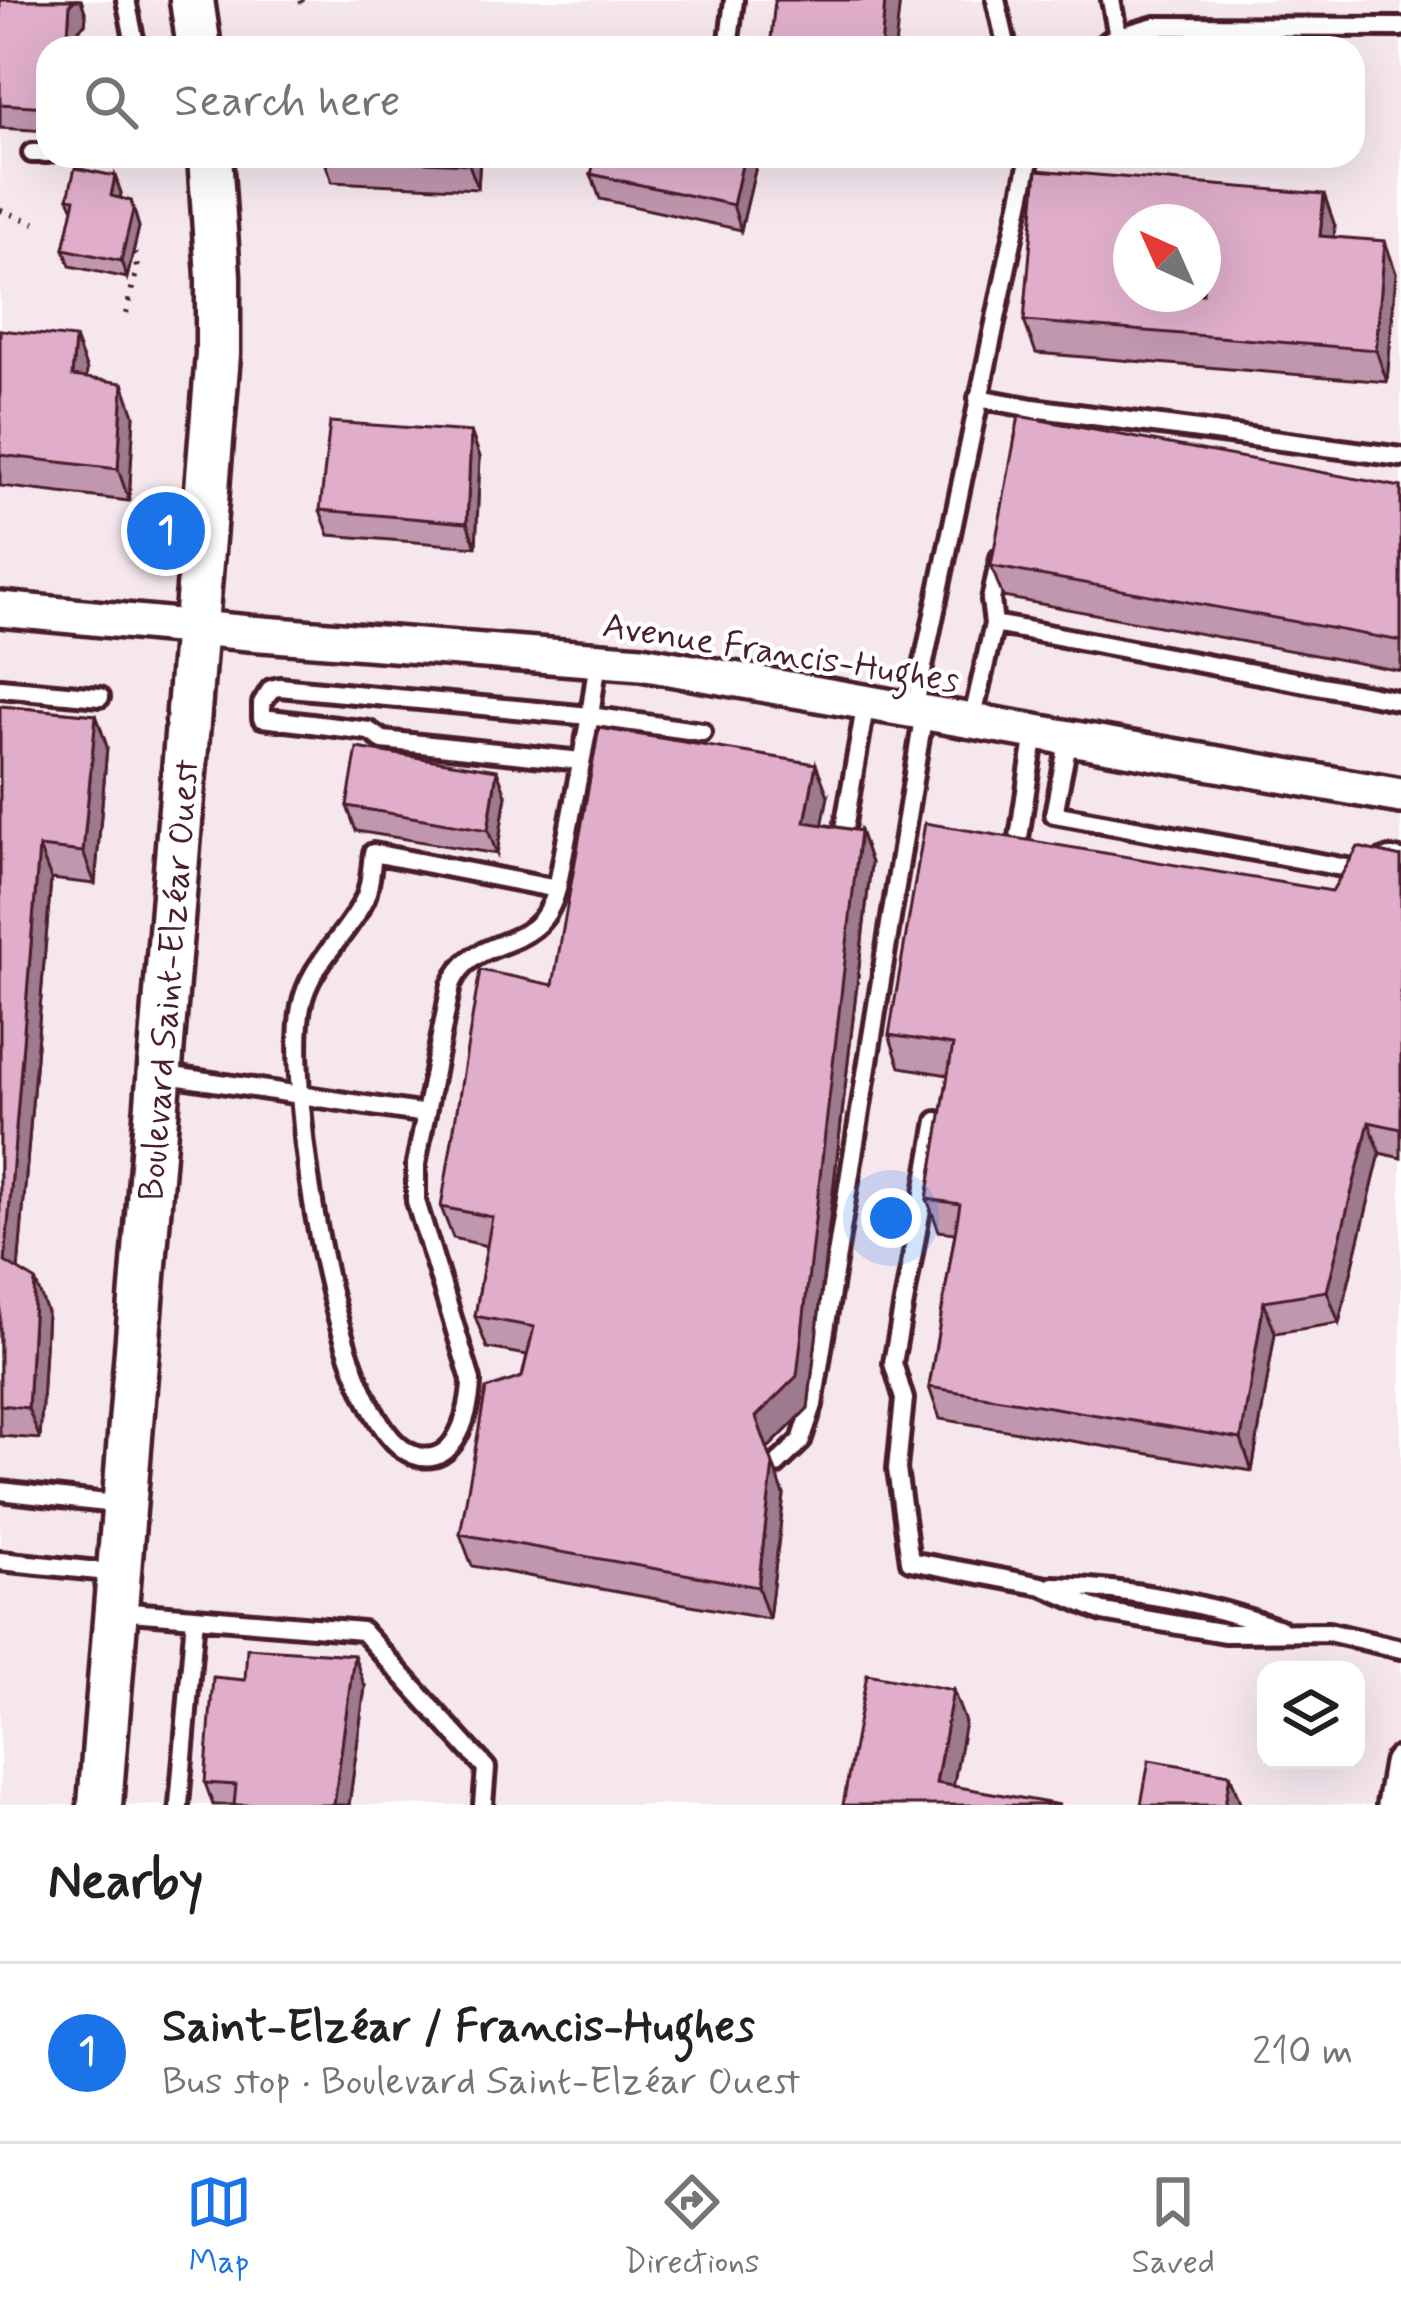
<!DOCTYPE html>
<html lang="en">
<head>
<meta charset="utf-8">
<style>
  body { margin:0; font-family:Mynerve,sans-serif; background:#f6f6f6; color:#202124 }
  .controls { position:absolute; right:36px; bottom:36px; display:grid; overflow:hidden; border-radius:24px; box-shadow:0 12px 48px #0002 }
  .controls button { width:108px; height:108px; display:grid; place-items:center; padding:0; border:0; border-bottom:3px solid #e0e0e0; background:#fff; color:#202124; font:60px sans-serif }
  .compass { position:absolute; left:1113px; top:204px; width:108px; height:108px; border-radius:50%; background:#fff; box-shadow:0 12px 48px #0002; rotate:315deg }
  .you { position:absolute; left:891px; top:1218px; width:42px; height:42px; margin:-30px; border:9px solid #fff; border-radius:50%; background:#1a73e8; box-shadow:0 0 0 18px #1a73e833 }
  .badge { display:grid; place-items:center; width:78px; height:78px; border-radius:50%; background:#1a73e8; color:#fff; font-size:39px; font-weight:700 }
  .pin { position:absolute; translate:-50% -50%; border:6px solid #fff; box-shadow:0 3px 12px #0006 }
  .list { margin:0; padding:0; list-style:none }
  h2 { display:flex; justify-content:space-between; align-items:center; height:156px; margin:0; padding:0 48px; font-size:51px }
  h2 small { font-size:39px; font-weight:400; color:#757577 }
  .list li { display:grid; grid-template-columns:78px 1fr auto; gap:36px; align-items:center; box-sizing:border-box; height:180px; padding:0 48px; border-top:3px solid #e0e0e0 }
  .list b { display:block; font-size:45px; white-space:nowrap }
  .list p { margin:0; font-size:39px; white-space:nowrap; color:#757577 }
  .list em { font-size:39px; font-style:normal; color:#757577 }
  .icon { flex:none; width:66px; height:66px; fill:none; stroke:currentColor; stroke-width:2; stroke-linecap:round; stroke-linejoin:round }
  .map { position:relative; flex:none; width:1401px; height:1805px; overflow:hidden }
  .search { position:absolute; background:#fff; box-shadow:0 12px 48px #0002; left:36px; right:36px; top:36px; height:132px; display:flex; align-items:center; gap:30px; box-sizing:border-box; padding:0 42px; border-radius:36px; color:#757577; font-size:45px }
  .sheet { height:336px; background:#fff }
  nav { display:flex; justify-content:space-around; align-items:center; box-sizing:border-box; height:168px; border-top:3px solid #e0e0e0; background:#fff; font-size:33px; color:#757577 }
  nav a { display:grid; justify-items:center; gap:6px }
  nav .on { color:#1a73e8 }
  .map>svg:first-child { display:block }
  .built { fill:#f6e7ef; fill-rule:evenodd }
  .lines { fill:none; stroke-linecap:round; stroke-linejoin:round }
  .service-casing { stroke:#4a1f2b; stroke-width:26 }
  .minor-casing { stroke:#4a1f2b; stroke-width:42 }
  .tertiary-casing { stroke:#4a1f2b; stroke-width:51 }
  .path { stroke:#4a1f2b; stroke-width:6; stroke-dasharray:3 9; stroke-linecap:butt }
  .service { stroke:#fff; stroke-width:16 }
  .minor { stroke:#fff; stroke-width:33 }
  .tertiary { stroke:#fff; stroke-width:42 }
  .wall { fill:#c196af; stroke:#4a1f2b; stroke-width:3 }
  .shaded-wall { fill:#9d7a8e; stroke:#4a1f2b; stroke-width:3 }
  .building { fill:#e0aecb; stroke:#4a1f2b; stroke-width:3; fill-rule:evenodd }
  .labels { text-anchor:middle; stroke-width:9; stroke-linejoin:round; paint-order:stroke }
  .street-label { font-size:36px; fill:#4a1f2b; stroke:#fff }
</style>
</head>
<body>
<div class="map">
<svg width="1401" height="1805" viewBox="0 0 1401 1805">
  <rect width="100%" height="100%" fill="#fff"/>
  <filter id="ink" filterUnits="userSpaceOnUse"><feTurbulence type="fractalNoise" baseFrequency=".00833" numOctaves="2"/><feDisplacementMap in="SourceGraphic" scale="24" xChannelSelector="R" yChannelSelector="G"/><feConvolveMatrix kernelMatrix="1 2 1 2 8 2 1 2 1" color-interpolation-filters="sRGB"/></filter>
  <g filter="url(#ink)">
    <path class="built" d="M0 0H1401V1805H0ZM48 48H1353V156H48ZM1131 222H1203V294H1131ZM1266 1670H1356V1760H1266Z"/>
    <g class="lines">
      <defs>
        <path id="service" d="M126 0 136 48
          M996 0 1007 48
          M1111 0 1118 36
          M728 48 734 0
          M1098 48 1113 38 1155 26 1401 27
          M32 153H48
          M978 398 1033 408 1026 439
          M1033 408 1401 457
          M994 624 1401 701
          M598 660 590 716 702 732
          M0 688 100 697
          M914 710 1030 156
          M972 721 994 624 991 600 1000 558
          M1069 738 1054 814 1358 870 1389 857 1401 859
          M841 846 866 702
          M1017 851 1035 732
          M557 889C539 959 474 930 451 985L416 1164V1201L471 1380C471 1407 457 1471 414 1455 333 1426 286 1085 301 1007 309 963 347 937 365 898 371 885 371 867 373 853L557 889 590 716 279 687 271 689 262 703V718L369 731 383 740 581 761
          M160 1074 426 1114
          M937 1121 893 1363 904 1399 897 1469 910 1561 1042 1586 1103 1612 1225 1633 1328 1632 1401 1649
          M776 1465 801 1441 813 1405 924 712
          M0 1491 124 1505
          M0 1561 118 1573
          M1053 1586C1132 1588 1206 1603 1280 1629
          M116 1611 195 1617 179 1805
          M195 1617 362 1631 486 1768 483 1805"/>
        <path id="minor" d="M0 609 249 633 641 663 1401 796
          M1394 1805 1401 1764"/>
        <g id="tertiary">
          <path d="M192 0 199 48"/>
          <path id="s1" d="M100 1805 218 354V276L210 156"/>
        </g>
      </defs>
      <use href="#service" class="service-casing"/>
      <use href="#minor" class="minor-casing"/>
      <use href="#tertiary" class="tertiary-casing"/>
      <path class="path" d="M301 0 305 8
        M0 210 35 223
        M126 314 137 268 134 246"/>
      <use href="#service" class="service"/>
      <use href="#minor" class="minor"/>
      <use href="#tertiary" class="tertiary"/>
    </g>
    <path class="wall" d="M0 0H81L86 15 85 24 79 29V34H86L92 48H48V131L0 128Z
      M323 156H480L478 189 332 182Z
      M757 162 741 230 600 199 591 174Z
      M115 176 121 193 120 198 131 201 139 227 127 278 70 266 64 249 73 209 68 198Z
      M1335 226 1334 237 1396 273 1387 382 1036 353 1024 321Z
      M0 330 87 370 86 378 134 415 129 501 0 486Z
      M471 432 480 457 476 547 329 535 320 510Z
      M1401 487V671L1003 597 991 566Z
      M0 706 96 715 107 747 95 884 51 879 18 1270 47 1312 40 1439 0 1436Z
      M506 795 497 854 356 831 347 806Z
      M828 796 822 824 860 831 871 863 808 1408 767 1449 784 1495 769 1619 472 1566 460 1534 522 1377 527 1355 487 1348 475 1316 487 1246 453 1238 441 1207Z
      M1401 857V1158L1380 1153 1339 1323 1275 1333 1252 1471 940 1419 929 1387 955 1233 939 1231 927 1199 948 1075 900 1067 889 1035 1332 891Z
      M365 1687 349 1805H213L205 1783Z"/>
    <path class="shaded-wall" d="M75 0H81L86 15 85 24 79 29 78 48 68 33 70 4Z
      M885 0H900L895 48H881Z
      M470 156H480L478 189 469 164Z
      M744 156H755L757 162 741 230 733 205Z
      M115 176 121 193 117 213 111 196Z
      M1324 194 1335 226 1332 268 1320 236Z
      M131 201 139 227 127 278 121 261Z
      M1385 241 1396 273 1387 382 1376 350Z
      M75 338 87 370 84 408 72 376Z
      M123 383 134 415 129 501 118 469Z
      M471 432 480 457 476 547 467 523Z
      M96 715 107 747 95 884 83 852Z
      M816 764 828 796 817 853 805 822Z
      M497 770 506 795 497 854 488 830Z
      M860 831 871 863 808 1408 767 1449 756 1417Z
      M39 847 51 879 16 1294 5 1262Z
      M1369 1122 1380 1153 1339 1323 1327 1291Z
      M35 1280 47 1312 40 1439 28 1408Z
      M1264 1301 1275 1333 1252 1471 1241 1439Z
      M773 1464 784 1495 769 1619 758 1587Z
      M354 1655 365 1687 349 1805H334Z
      M953 1690 965 1722 950 1805 936 1783Z
      M1230 1774 1241 1805H1225Z"/>
    <path class="building" d="M0 0H75L70 4 68 33 86 34V48H48V107L0 104Z
      M775 0H885L881 48H770Z
      M323 156H470L469 164 323 158Z
      M596 156H744L733 205 591 174Z
      M75 168 115 176 111 196 131 201 133 210 121 261 64 249 75 199 68 198Z
      M1037 170 1324 194 1320 236 1385 241 1376 350 1024 321ZM1131 222H1203V294H1131Z
      M0 330 75 338 72 376 123 383 118 469 0 455Z
      M1019 416 1401 487V641L991 566Z
      M330 422 471 432 467 523 320 510Z
      M0 706 96 715 83 852 39 847 5 1262 35 1280 28 1408 0 1405Z
      M599 728 816 764 805 822 860 831 797 1376 756 1417 773 1464 758 1587 460 1534 486 1389 522 1377 534 1327 475 1316 492 1217 441 1207 480 970 553 985Z
      M357 748 497 770 488 830 347 806Z
      M925 823 1332 891 1358 847 1401 857V1129L1369 1122 1327 1291 1264 1301 1241 1439 929 1387 960 1204 927 1199 953 1045 889 1035Z
      M247 1648 354 1655 334 1805H234L236 1785 205 1783 213 1677 245 1680Z
      M867 1674 953 1690 936 1783 1060 1805H843Z
      M1149 1760 1230 1774 1225 1805H1141Z"/>
  </g>
  <g class="labels">
    <g class="street-label">
      <text transform="translate(781 651) rotate(9)" y="13">Avenue Francis-Hughes</text>
      <text dy="13" stroke="none"><textPath href="#s1" startOffset="828">Boulevard Saint-Elzéar Ouest</textPath></text>
    </g>
  </g>
</svg>
<div class="controls">
<button><svg class="icon" aria-label="layers" viewBox="0 0 24 24"><path d="M12 4l9 5-9 5-9-5zM3 14l9 5 9-5"/></svg></button>
</div>
<svg class="compass" viewBox="-18 -18 36 36"><path d="M0-13l5 13h-10z" fill="#e53935"/><path d="M0 13l5-13h-10z" fill="#757577"/></svg>
<div class="you"></div>
<div class="pin badge" style="left:166px;top:531px">1</div>
<div class="search"><svg class="icon" aria-label="search" viewBox="0 0 24 24"><circle cx="10" cy="10" r="6"/><path d="M15 15l6 6"/></svg>Search here</div>
</div>
<section class="sheet">
<h2>Nearby<small></small></h2>
<ul class="list">
<li><span class="badge">1</span><div><b>Saint-Elzéar / Francis-Hughes</b><p>Bus stop · Boulevard Saint-Elzéar Ouest</p></div><em>210 m</em></li>
</ul>
</section>
<nav>
<a class="on"><svg class="icon" aria-label="map" viewBox="0 0 24 24"><path d="M3 6l6-2 6 2 6-2v14l-6 2-6-2-6 2zM9 4v14M15 6v14"/></svg>Map</a>
<a><svg class="icon" aria-label="directions" viewBox="0 0 24 24"><path d="M12 3l9 9-9 9-9-9zM9 14v-3h6M13 9l2 2-2 2"/></svg>Directions</a>
<a><svg class="icon" aria-label="saved" viewBox="0 0 24 24"><path d="M7 4h10v16l-5-4-5 4z"/></svg>Saved</a>
</nav>
</body>
</html>
